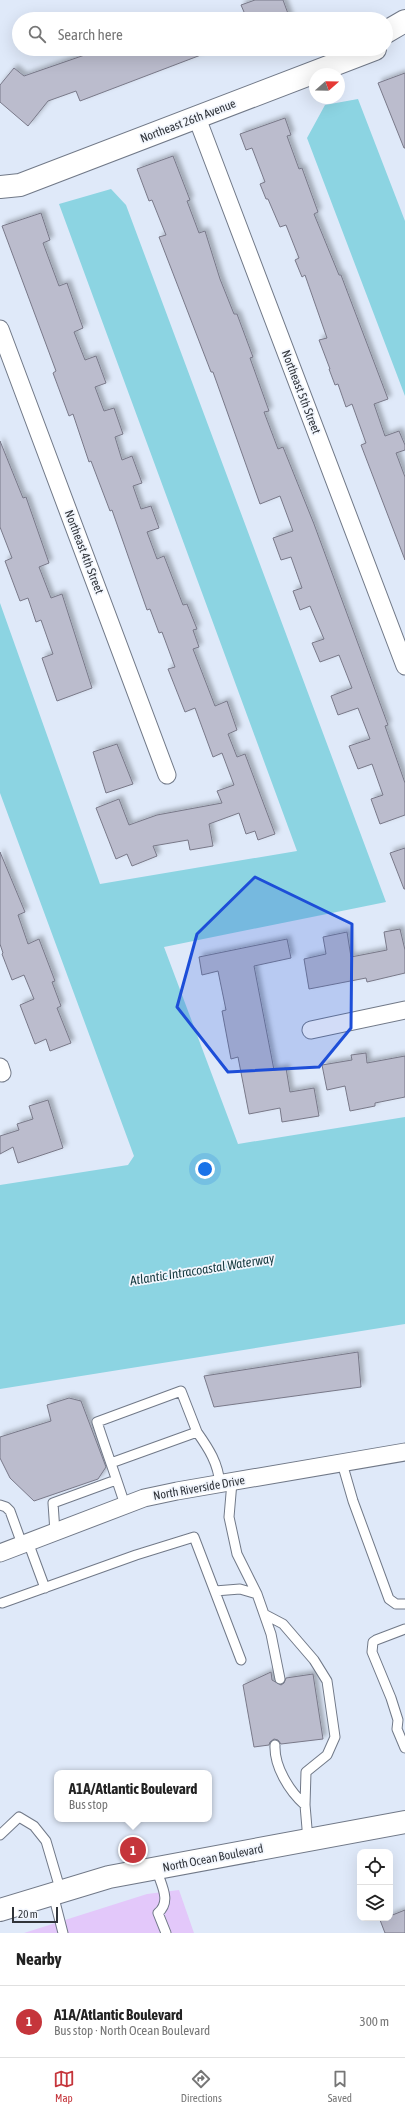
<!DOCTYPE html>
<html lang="en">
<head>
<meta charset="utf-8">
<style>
  body { margin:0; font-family:"Asap Condensed",sans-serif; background:#f2f2f2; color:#222 }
  .controls { position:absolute; right:12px; bottom:12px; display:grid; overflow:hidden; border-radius:8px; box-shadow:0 4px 16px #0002 }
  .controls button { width:36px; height:36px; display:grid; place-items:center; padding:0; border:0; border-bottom:1px solid #e0e0e0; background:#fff; color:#222; font:20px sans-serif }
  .compass { position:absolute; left:309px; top:68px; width:36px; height:36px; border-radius:50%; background:#fff; box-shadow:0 4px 16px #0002; rotate:70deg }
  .scale { position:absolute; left:12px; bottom:10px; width:46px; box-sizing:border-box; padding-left:4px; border:2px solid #30343a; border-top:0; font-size:11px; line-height:14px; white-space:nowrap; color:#30343a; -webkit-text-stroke:3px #f2f6fd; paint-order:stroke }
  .you { position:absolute; left:205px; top:1169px; width:14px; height:14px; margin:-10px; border:3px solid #fff; border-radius:50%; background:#1a73e8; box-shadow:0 0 0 6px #1a73e833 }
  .badge { display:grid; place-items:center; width:26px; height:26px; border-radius:50%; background:#c5353b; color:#fff; font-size:13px; font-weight:700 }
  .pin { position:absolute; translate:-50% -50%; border:2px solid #fff; box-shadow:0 1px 4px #0006 }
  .popup { position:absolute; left:54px; top:1770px; width:158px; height:52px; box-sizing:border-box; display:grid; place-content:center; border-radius:8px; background:#fff; filter:drop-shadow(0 1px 3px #0005); font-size:13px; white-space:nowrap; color:#767676 }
  .popup b { font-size:15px; color:#222 }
  .popup::after { content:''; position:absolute; left:50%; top:100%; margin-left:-8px; border:8px solid transparent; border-top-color:#fff }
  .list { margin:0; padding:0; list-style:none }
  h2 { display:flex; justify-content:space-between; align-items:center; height:52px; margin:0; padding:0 16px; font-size:17px }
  h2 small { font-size:13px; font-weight:400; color:#767676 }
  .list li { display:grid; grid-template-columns:26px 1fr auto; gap:12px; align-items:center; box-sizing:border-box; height:72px; padding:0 16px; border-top:1px solid #e0e0e0 }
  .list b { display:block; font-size:15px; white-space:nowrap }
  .list p { margin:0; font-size:13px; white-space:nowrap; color:#767676 }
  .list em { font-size:13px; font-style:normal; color:#767676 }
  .icon { flex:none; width:22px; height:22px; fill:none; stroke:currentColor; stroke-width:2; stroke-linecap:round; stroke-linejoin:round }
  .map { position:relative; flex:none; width:405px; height:1933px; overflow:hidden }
  .search { position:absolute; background:#fff; box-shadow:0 4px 16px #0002; left:12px; right:12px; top:12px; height:44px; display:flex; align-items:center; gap:10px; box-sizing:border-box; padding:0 14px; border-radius:22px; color:#767676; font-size:15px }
  .sheet { height:124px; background:#fff }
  nav { display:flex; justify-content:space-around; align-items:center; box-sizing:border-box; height:56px; border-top:1px solid #e0e0e0; background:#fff; font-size:11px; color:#767676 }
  nav a { display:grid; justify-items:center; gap:2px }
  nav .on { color:#c5353b }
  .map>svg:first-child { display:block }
  .green { fill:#e3c8fa }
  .water { fill:#8cd4e2 }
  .building { fill:#bbbccd; stroke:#797989; filter:url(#shadow) }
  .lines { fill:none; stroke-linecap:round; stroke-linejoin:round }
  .lane-casing { stroke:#717988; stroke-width:11 }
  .street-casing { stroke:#717988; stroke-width:19 }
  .secondary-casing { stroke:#717988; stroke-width:24 }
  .lane { stroke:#fff; stroke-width:9 }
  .street { stroke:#fff; stroke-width:17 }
  .secondary { stroke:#fff; stroke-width:22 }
  .marked { fill:#1d4ed8; fill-opacity:0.2; stroke:#1d4ed8; stroke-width:3; stroke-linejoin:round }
  .labels { text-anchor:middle; stroke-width:3.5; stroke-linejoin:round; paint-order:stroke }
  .street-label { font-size:12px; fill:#30343a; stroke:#f2f6fd }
  .water-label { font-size:13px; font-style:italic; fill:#14383e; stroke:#f2f6fd }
</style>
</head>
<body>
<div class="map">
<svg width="405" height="1933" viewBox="0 0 405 1933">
  <defs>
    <filter id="shadow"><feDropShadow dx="3.5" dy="-3.5" stdDeviation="2" flood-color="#0004"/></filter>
  </defs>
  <rect width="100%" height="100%" fill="#dfe9f9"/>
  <path class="green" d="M179 1890 194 1933H24L147 1894Z"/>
  <path class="water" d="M358 99 405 221V396L307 138 325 105Z
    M111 189 126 205 386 902 164 947 238 1144 405 1117V1324L0 1389V1185L128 1165 134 1156 0 793V603L100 884 297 851 59 204Z"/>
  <path class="building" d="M255 0H283L290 19H247L241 5Z
    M102 49 214 50 80 101 76 91 48 101 28 126 0 102V85L14 68 24 76Z
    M405 73V148H404L378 83Z
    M285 118 291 135 287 136 299 169 302 168 318 212 314 214 339 275H341L388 399 374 404 385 436 399 431 405 445V450L396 453 405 477V560L361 445 366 443 352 404 346 407 338 384 335 385 329 369H330L319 340 327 338 305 275 302 277 295 260 299 258 286 225 280 227 268 199H266L260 184 265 182 252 148 246 150 240 134Z
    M173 156 190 200 187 201 199 233 205 231 220 279 234 314H237L253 357 250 358 269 411 264 412 278 449 283 447 314 524 388 725 385 726 405 783V815L380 824 371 799 383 795 372 764 358 769 349 746 370 739 358 708 338 715 331 696 352 688 339 655 320 662 312 643 324 639 310 606 300 610 293 591 302 588 291 557 281 560 273 538 293 531 280 496 260 504 213 372H211L159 237 166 235 152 200 149 201 137 169Z
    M41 213 50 240 43 243 59 286 67 283 83 328 74 332 85 360 96 356 106 383 95 387 104 411 114 408 123 434 115 437 122 460 132 456 142 483 133 486 141 509 151 506 159 528 147 532 157 559 164 556 183 605 187 604 197 629 193 630 199 647 193 649 215 706 227 701 237 730 228 734 237 757 245 754 275 834 258 840 255 831 246 834 239 813 209 824 213 846 190 850 188 840 153 846 157 856 132 866 127 854 116 859 96 808 119 799 129 825 157 815 222 803 217 791 234 785 222 753 213 757 195 708 185 712 168 669 175 667 162 632 159 633 150 609 147 610 112 510 110 511 91 461 89 462 73 414 69 416 53 373 56 371 2 226Z
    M0 441 23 498 26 497 49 563 39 567 51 598 62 594 92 688 57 701 42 658 53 654 41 620 36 622 28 598 20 601 5 561 12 558 0 527Z
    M117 744 133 784 106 793 93 752Z
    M405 848V889H404L390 853Z
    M0 852 25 912 18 915 28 944 39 939 55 981 52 982 61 1006 57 1008 71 1043 50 1051 46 1039 35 1044 20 1005 34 999 24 975 12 980 2 954 3 953 0 944Z
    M400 929 405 950V973L367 982 366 978 309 989 304 959 326 954 323 937 347 932 351 957 387 950 384 932Z
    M287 939 291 958 254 966 274 1070 286 1068 290 1092 314 1088 319 1116 282 1122 280 1108 249 1114 238 1057 231 1059 222 1011 226 1010 218 971 202 975 199 957Z
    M366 1053 367 1063 405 1056V1097L375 1103V1106L350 1111 345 1086 327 1090 322 1065 352 1060 351 1055Z
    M48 1100 63 1148 18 1163 13 1147 0 1154V1136L19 1130 17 1124 33 1119 29 1106Z
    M358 1352 361 1387 214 1407 204 1376Z
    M69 1398 81 1401 106 1467 98 1479 34 1501 10 1478 0 1458V1437L51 1421 47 1405Z
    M271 1672 272 1680 281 1685 284 1683 286 1678 313 1674 323 1739 281 1744 278 1740 274 1739 270 1742 269 1745 254 1747 243 1685Z
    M405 1910V1933H385L380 1920 390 1918V1916Z"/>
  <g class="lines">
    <defs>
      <path id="lane" d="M197 1432C209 1449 218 1463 220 1484
        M111 1463 197 1432 181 1391 97 1422C106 1450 116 1477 125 1505
        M342 1463 353 1501 389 1599 396 1604H405
        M232 1482 229 1517 237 1554 257 1594 271 1634 280 1679
        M0 1505 6 1507 10 1511 22 1544
        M55 1532 53 1503 116 1480
        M28 1542 45 1588
        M215 1591 240 1589 257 1594
        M2 1603 136 1555 194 1537 241 1660
        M264 1614 283 1624 314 1660 327 1681 335 1737 327 1755 306 1772 305 1805 308 1840
        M405 1629 376 1640 373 1642 372 1652 391 1698 398 1720 397 1729 405 1748
        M275 1745C274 1766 289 1791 305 1805
        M0 1835 19 1817 34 1826 46 1841 61 1892
        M156 1868C161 1885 172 1901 158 1913L166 1933
        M53 1894 63 1933"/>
      <path id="street" d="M197 118 405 666
        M0 329 167 775
        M311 1030 405 1010
        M0 1067 2 1073
        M0 1553 144 1498 177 1491 405 1452"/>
      <path id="secondary" d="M386 32 405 21
        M0 187 20 185 375 49
        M0 1910 109 1877 405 1822"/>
    </defs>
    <use href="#lane" class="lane-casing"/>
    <use href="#street" class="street-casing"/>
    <use href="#secondary" class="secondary-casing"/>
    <use href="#lane" class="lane"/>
    <use href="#street" class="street"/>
    <use href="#secondary" class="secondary"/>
  </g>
  <path class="marked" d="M255 877 352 924 351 1028 319 1067 228 1072 177 1007 197 934Z"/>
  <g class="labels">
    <g class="street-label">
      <text transform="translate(188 121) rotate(-21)" y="4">Northeast 26th Avenue</text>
      <text transform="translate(301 392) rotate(69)" y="4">Northeast 5th Street</text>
      <text transform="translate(84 552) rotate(69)" y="4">Northeast 4th Street</text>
      <text transform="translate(199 1488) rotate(-10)" y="4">North Riverside Drive</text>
      <text transform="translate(213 1858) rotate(-11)" y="4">North Ocean Boulevard</text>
    </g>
    <g class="water-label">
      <text transform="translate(202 1269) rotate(-9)" y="5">Atlantic Intracoastal Waterway</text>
    </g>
  </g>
</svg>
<div class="controls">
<button><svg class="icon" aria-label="locate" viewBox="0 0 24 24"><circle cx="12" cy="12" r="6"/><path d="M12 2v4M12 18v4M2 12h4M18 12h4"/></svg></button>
<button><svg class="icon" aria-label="layers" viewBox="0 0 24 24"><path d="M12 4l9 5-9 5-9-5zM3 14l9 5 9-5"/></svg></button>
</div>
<svg class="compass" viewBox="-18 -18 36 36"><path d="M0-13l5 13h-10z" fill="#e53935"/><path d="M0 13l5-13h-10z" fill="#767676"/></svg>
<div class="scale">20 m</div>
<div class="you"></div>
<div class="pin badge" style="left:133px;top:1850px">1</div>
<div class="popup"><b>A1A/Atlantic Boulevard</b>Bus stop</div>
<div class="search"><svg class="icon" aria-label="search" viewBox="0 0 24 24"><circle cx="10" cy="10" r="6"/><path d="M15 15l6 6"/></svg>Search here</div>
</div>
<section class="sheet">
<h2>Nearby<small></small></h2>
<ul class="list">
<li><span class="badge">1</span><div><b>A1A/Atlantic Boulevard</b><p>Bus stop · North Ocean Boulevard</p></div><em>300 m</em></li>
</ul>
</section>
<nav>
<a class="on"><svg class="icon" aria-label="map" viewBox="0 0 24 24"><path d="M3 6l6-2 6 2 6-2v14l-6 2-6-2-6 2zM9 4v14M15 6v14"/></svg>Map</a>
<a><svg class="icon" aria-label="directions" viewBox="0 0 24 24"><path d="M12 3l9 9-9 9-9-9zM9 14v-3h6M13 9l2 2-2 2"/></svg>Directions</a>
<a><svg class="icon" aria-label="saved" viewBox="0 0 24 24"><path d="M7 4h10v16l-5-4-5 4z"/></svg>Saved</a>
</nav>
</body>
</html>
